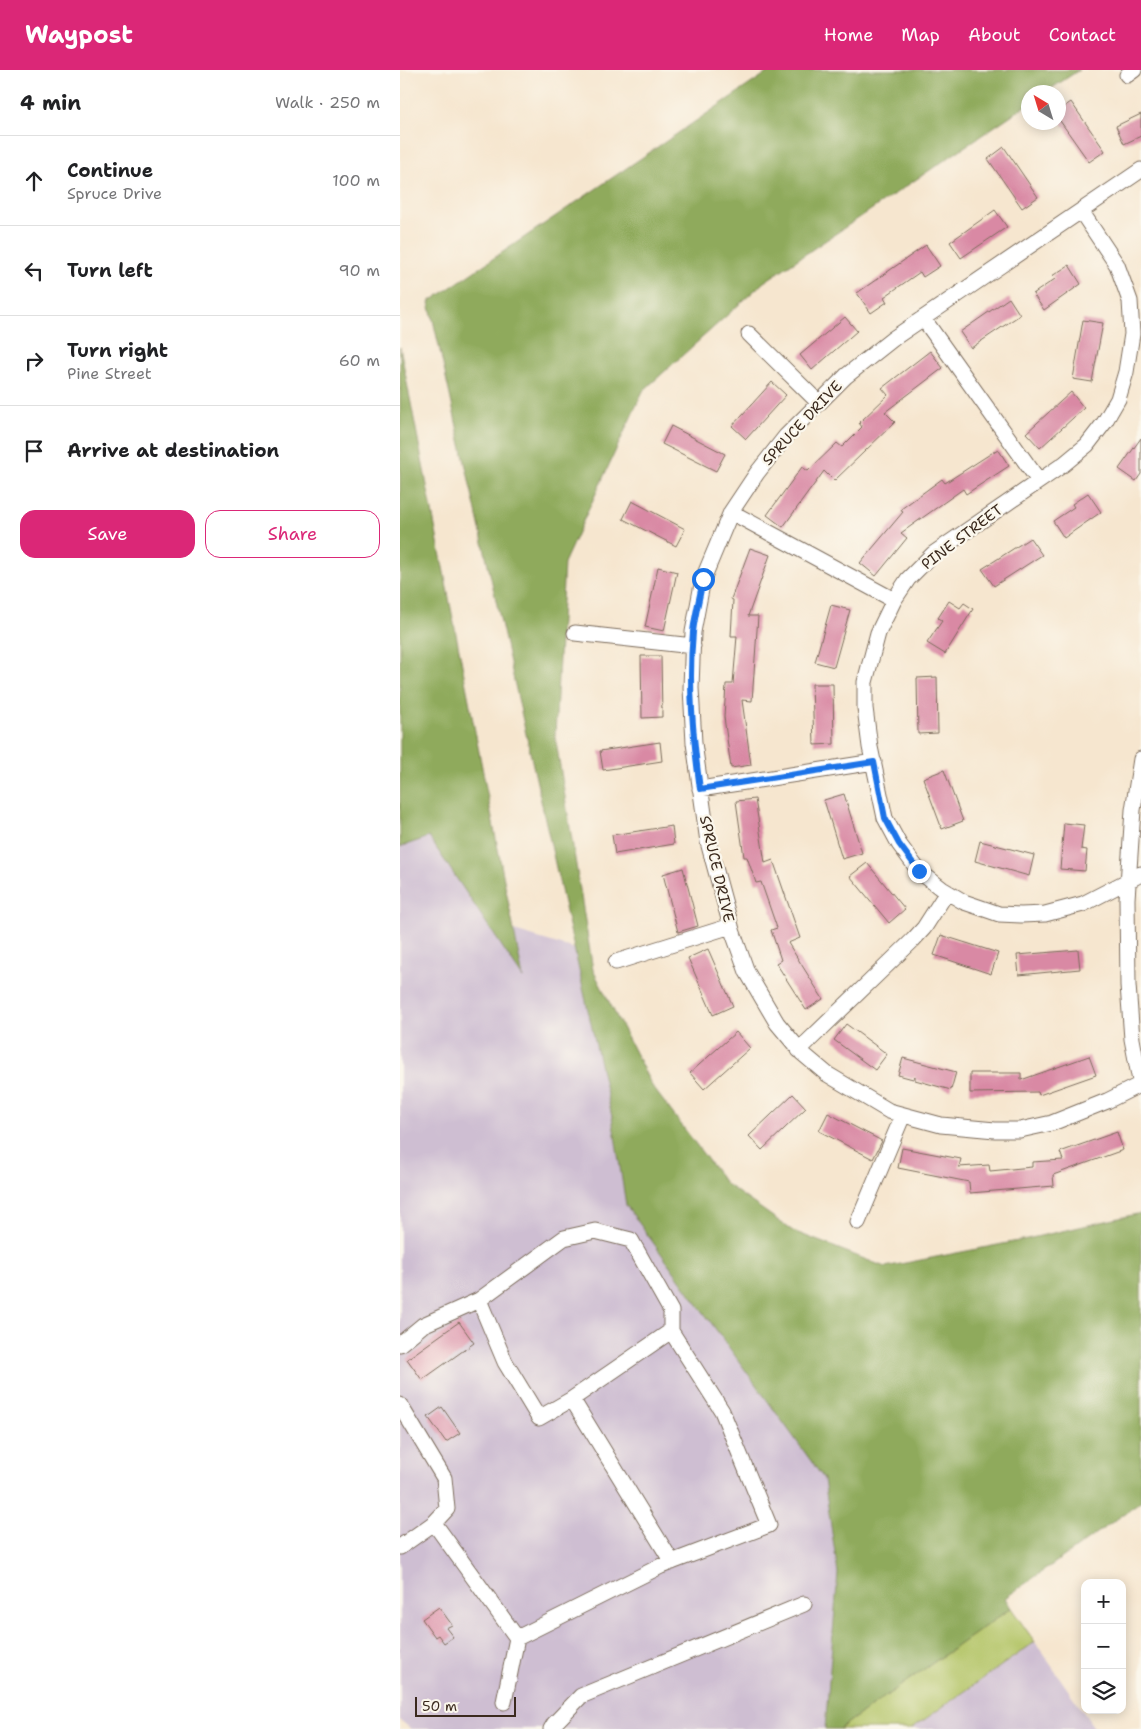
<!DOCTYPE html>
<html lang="en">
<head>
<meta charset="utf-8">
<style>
  body { margin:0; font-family:"Shantell Sans",sans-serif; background:#f6f6f6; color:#202124 }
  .controls { position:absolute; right:15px; bottom:15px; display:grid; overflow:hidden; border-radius:10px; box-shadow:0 2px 12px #0003 }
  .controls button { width:45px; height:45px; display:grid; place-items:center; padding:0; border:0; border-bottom:1px solid #e0e0e0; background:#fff; color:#202124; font:25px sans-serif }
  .compass { position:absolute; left:621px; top:15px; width:45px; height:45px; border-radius:50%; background:#fff; box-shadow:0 2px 12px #0003; rotate:322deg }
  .scale { position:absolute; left:15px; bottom:12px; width:101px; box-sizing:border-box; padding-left:5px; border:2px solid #3b2a1e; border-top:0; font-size:14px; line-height:18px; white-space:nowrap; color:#3b2a1e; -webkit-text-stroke:4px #fbf7ec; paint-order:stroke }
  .stop { position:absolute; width:15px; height:15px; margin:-11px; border:4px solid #1a73e8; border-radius:50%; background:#fff }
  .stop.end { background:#1a73e8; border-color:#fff; box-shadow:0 1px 5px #0008 }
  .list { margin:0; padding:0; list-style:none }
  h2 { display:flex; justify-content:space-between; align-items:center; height:65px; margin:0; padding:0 20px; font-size:21px }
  h2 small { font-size:16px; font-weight:400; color:#757577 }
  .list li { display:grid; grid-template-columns:32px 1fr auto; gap:15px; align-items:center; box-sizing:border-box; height:90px; padding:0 20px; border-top:1px solid #e0e0e0 }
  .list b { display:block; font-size:19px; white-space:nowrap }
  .list p { margin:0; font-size:16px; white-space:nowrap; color:#757577 }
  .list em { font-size:16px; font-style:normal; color:#757577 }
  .actions { display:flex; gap:10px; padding:15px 20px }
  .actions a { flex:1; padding:11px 0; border:1px solid #db2777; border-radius:15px; text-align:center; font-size:18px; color:#db2777 }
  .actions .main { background:#db2777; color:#fff }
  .icon { flex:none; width:28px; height:28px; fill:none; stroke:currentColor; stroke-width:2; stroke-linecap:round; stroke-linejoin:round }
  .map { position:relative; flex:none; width:741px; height:1659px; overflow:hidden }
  header { display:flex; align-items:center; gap:30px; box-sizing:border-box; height:70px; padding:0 25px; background:#db2777; color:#fff }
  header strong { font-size:24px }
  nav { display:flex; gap:28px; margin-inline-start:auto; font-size:18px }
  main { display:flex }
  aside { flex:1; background:#fff }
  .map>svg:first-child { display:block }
  .industrial { fill:#cebed2 }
  .green { fill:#b4c568; stroke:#787843 }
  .forest { fill:#8faa5c; stroke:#656a3d }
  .building { fill:#d989a4 }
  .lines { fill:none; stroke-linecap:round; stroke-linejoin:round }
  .minor-casing { stroke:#7c6c5c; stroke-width:17 }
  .minor { stroke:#fff; stroke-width:15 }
  .route { stroke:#1a73e8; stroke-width:6 }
  .labels { text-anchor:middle; stroke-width:4.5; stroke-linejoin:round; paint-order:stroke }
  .street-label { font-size:15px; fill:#3b2a1e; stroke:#fbf7ec }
</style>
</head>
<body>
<header>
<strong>Waypost</strong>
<nav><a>Home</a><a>Map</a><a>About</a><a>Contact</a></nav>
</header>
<main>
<aside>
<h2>4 min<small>Walk · 250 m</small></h2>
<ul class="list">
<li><svg class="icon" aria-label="ahead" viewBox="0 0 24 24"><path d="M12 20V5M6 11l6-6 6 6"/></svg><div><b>Continue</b><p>Spruce Drive</p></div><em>100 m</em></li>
<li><svg class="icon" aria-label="left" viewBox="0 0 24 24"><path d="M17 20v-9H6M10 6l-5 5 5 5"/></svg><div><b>Turn left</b></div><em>90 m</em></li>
<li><svg class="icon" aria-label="right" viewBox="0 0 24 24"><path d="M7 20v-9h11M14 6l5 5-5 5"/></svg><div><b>Turn right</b><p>Pine Street</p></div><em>60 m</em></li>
<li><svg class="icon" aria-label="arrive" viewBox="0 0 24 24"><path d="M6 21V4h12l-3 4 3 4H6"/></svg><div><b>Arrive at destination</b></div></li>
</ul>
<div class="actions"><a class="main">Save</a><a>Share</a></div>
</aside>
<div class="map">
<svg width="741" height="1659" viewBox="0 0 741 1659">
  <rect width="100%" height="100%" fill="#fbf7ec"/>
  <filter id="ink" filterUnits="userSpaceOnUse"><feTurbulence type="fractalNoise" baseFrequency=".02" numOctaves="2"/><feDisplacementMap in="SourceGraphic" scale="10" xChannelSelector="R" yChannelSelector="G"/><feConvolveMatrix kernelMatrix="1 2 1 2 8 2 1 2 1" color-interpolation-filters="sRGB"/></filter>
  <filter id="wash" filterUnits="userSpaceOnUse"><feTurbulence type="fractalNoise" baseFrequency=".0096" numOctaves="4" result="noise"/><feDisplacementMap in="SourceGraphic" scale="20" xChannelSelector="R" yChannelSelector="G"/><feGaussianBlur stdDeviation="1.12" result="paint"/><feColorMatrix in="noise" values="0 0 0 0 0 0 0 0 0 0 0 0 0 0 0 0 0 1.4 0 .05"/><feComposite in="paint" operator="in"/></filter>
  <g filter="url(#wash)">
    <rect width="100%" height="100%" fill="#f6e6cf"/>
    <path class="industrial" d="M29 766 122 906 114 861 175 879 212 1047 226 1135 424 1409 438 1503 425 1659H11L0 1650V777Z
      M635 1572 695 1659H511Z"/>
    <path class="green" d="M611 1538 635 1572 511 1659H439Z"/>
    <path class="forest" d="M371 0H679L646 22H628V34L364 212 243 321 164 493 155 665 193 900 252 1016 326 1114 393 1161 485 1197 618 1171 741 1143V1432L605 1528 611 1538 439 1659H425L438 1503 424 1409 226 1135 212 1047 29 232Z
      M0 277 114 861 123 908 29 767 0 777Z"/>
    <g id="blocks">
      <path class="building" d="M671 32 705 81 689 92 658 48V41Z
        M741 44V66L724 74 716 56Z
        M604 77 638 127 622 138 588 89Z
        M595 140 607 157 561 188 550 172Z
        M526 175 540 196 523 207 520 202 484 227 487 232 471 243 457 223Z
        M669 195 681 214 644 240 633 224 655 209 652 206Z
        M609 228 620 245 571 278 560 262Z
        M445 247 457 261 412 300 400 285Z
        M683 250 703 253 692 312 673 309Z
        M530 281 543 298 485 342 495 352 434 411 424 401 383 457 367 445 402 397 408 401 437 373 442 377 462 357 459 353 488 325 482 318Z
        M372 312 386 325 346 369 332 356Z
        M671 322 684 338 640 378 626 363Z
        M271 356 325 384 316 401 262 374Z
        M741 368V404L736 411 719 399Z
        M598 379 609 396 566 424 563 419 501 463 507 468 476 506 460 493 503 442 501 439 542 409 545 413Z
        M688 423 701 442 664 468 653 451 674 437 672 434Z
        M232 431 285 459 276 476 223 449Z
        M630 468 642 485 594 516 582 499Z
        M350 478 370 485 348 546H358L352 631 342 630 351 695 331 698 324 647 326 614H333L337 566H331L333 530 331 529Z
        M258 497 277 502 264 561 245 557Z
        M549 531 560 538 564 533 573 539 545 584 527 573 542 551 538 548Z
        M431 535 450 540 434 597 415 592Z
        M241 586H261L262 647 242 648Z
        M537 607 538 663 518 664 517 608Z
        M412 614H433L434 674 414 675Z
        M260 672 262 691 203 700 200 681Z
        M544 700 563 751 542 759 523 708Z
        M444 724 462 783 442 789 424 730Z
        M355 729 365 793 373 790 400 868 388 873 423 929 406 940 376 893 381 890 371 860 377 858 361 812 356 813 347 787H344L336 731Z
        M664 753 684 755 681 779 687 780 685 801 660 799Z
        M272 756 274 774 215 784 212 765Z
        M580 771 634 785 629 806 575 791Z
        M467 793 505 839 489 853 450 806Z
        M283 798 298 856 278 862 263 804Z
        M541 865 598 883 591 904 534 885Z
        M308 879 333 936 313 945 288 888Z
        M678 880 680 899 619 905 617 885Z
        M446 954 487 984 475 1000 434 970Z
        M336 962 350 978 304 1019 290 1003Z
        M689 986 696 1005 639 1025 638 1022 570 1023V1003H621V1010Z
        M503 988 556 1002 551 1020 515 1010V1006L513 1009 498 1005Z
        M393 1024 406 1038 362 1080 349 1066Z
        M428 1043 482 1071 473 1089 419 1061Z
        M717 1062 723 1080 653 1105 654 1116 570 1123 569 1112 498 1098 502 1078 561 1089 559 1097 589 1095 590 1101 632 1097V1092L663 1090 660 1082Z
        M59 1252 74 1273 22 1310 7 1289Z
        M42 1337 60 1363 46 1372 28 1347Z
        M39 1537 52 1555 46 1558 53 1567 44 1573 38 1565 35 1567 22 1549Z"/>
    </g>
  </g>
  <g filter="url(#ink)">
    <use href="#blocks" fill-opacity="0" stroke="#7c6c5c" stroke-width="1"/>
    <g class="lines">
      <defs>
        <path id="minor" d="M727 5 734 0
          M741 100 494 268 446 306 386 366 357 403 331 442 303 509 293 562 291 618 294 673 308 772 332 860 347 902 377 953 402 983 427 1004 489 1041 541 1055 595 1060H620L652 1053 707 1031 741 1014
          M681 141 717 195 730 231 732 264 726 302 718 329 704 353 687 375 664 394 533 484 508 509 494 530 478 563 465 612V638L470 677 485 748 499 774 519 801 542 819 564 832 599 844 621 845 645 844 683 834 741 804
          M523 248 639 411
          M349 264 419 333
          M331 442 494 530
          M175 563 293 576
          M741 689 733 740 727 829 728 915 732 969 741 1016
          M300 719 474 692
          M216 892 331 856
          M399 980 513 870 524 858 547 822
          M458 1152 503 1045
          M0 1274 23 1255 79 1230
          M172 1329 139 1348 105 1292 79 1230 164 1168 195 1161 231 1170 271 1241V1261
          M0 1335 44 1408 47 1439 34 1453
          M0 1477 34 1453 117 1568 261 1496 369 1455 322 1341 271 1261 172 1329 272 1492
          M104 1632 117 1568
          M151 1659 154 1654 181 1626 404 1534"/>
      </defs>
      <use href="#minor" class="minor-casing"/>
      <use href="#minor" class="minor"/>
    </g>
  </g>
  <g class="lines" filter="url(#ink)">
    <path class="route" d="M303 509C300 527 295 544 293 562 288 614 293 667 300 719L474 692 485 748 499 774 519 801"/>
  </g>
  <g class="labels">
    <g class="street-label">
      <text transform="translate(402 353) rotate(-47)" y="5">SPRUCE DRIVE</text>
      <text transform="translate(562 467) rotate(-37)" y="5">PINE STREET</text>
      <text transform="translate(317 799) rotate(77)" y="5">SPRUCE DRIVE</text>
    </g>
  </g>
</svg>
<div class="controls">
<button>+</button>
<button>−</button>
<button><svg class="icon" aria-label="layers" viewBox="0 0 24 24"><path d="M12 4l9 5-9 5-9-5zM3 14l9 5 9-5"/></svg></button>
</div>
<svg class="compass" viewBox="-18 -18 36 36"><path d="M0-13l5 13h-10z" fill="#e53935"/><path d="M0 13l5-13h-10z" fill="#757577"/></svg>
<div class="scale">50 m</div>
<div class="stop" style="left:303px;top:509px"></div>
<div class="stop end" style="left:519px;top:801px"></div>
</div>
</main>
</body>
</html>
